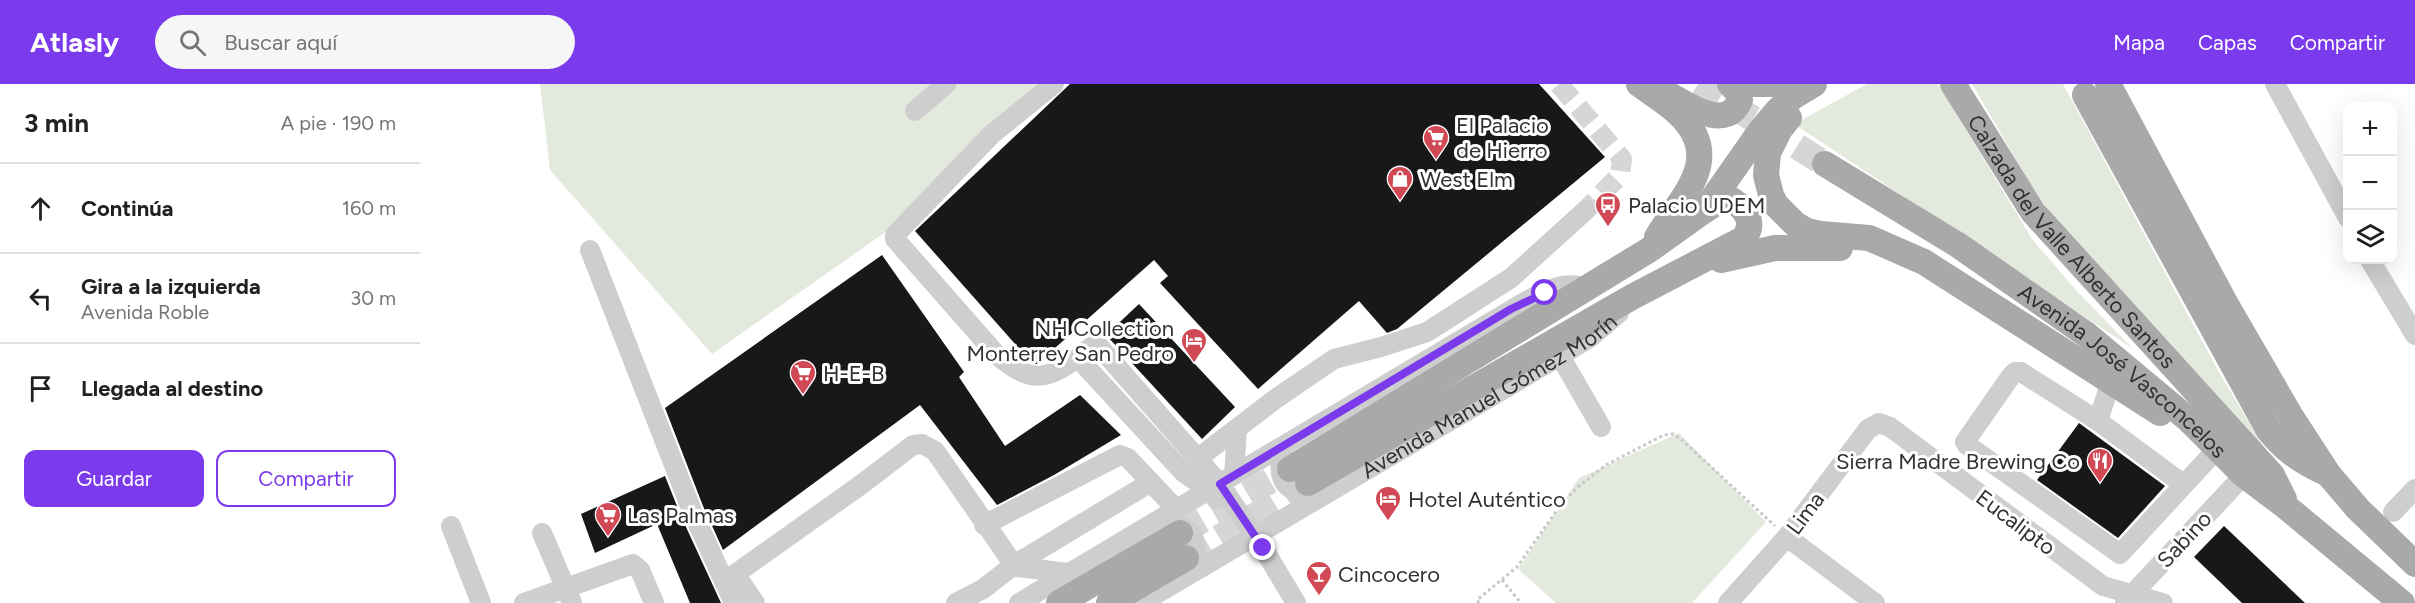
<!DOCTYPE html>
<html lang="es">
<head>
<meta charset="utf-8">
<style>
  body { margin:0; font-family:Figtree,sans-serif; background:#f6f6f6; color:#202124 }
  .controls { position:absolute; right:18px; top:18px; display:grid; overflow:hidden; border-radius:12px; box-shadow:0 6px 24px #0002 }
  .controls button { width:54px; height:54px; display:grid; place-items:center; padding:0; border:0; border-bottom:2px solid #e0e0e0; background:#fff; color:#202124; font:30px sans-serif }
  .stop { position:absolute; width:18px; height:18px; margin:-14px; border:4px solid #7c3aed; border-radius:50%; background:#fff }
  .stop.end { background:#7c3aed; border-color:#fff; box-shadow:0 2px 6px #0008 }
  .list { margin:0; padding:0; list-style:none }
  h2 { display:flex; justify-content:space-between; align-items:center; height:78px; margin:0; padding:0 24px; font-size:26px }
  h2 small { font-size:20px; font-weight:400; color:#757577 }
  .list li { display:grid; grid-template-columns:39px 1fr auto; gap:18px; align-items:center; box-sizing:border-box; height:90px; padding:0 24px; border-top:2px solid #e0e0e0 }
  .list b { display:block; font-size:22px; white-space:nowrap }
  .list p { margin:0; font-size:20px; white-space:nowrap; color:#757577 }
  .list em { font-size:20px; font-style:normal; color:#757577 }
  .actions { display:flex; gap:12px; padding:18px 24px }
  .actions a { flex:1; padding:14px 0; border:2px solid #7c3aed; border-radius:12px; text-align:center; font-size:21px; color:#7c3aed }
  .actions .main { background:#7c3aed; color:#fff }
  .icon { flex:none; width:33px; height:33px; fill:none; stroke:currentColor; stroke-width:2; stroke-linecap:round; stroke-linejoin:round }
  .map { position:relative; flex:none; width:1995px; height:519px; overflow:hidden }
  header { display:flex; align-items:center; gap:36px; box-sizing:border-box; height:84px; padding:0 30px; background:#7c3aed; color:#fff }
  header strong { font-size:28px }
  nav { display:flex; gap:33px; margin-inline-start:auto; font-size:21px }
  .search { width:420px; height:54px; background:#f6f6f6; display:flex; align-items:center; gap:15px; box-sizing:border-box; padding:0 21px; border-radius:33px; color:#757577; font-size:22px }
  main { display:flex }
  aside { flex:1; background:#fff }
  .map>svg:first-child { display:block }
  .green { fill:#e4e9de }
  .building { fill:#181818 }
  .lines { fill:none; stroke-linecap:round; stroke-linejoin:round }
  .minor-tunnel { stroke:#d6d6d6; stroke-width:20; stroke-dasharray:20 10; stroke-linecap:butt }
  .major-tunnel { stroke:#d6d6d6; stroke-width:26; stroke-dasharray:26 13; stroke-linecap:butt }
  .path { stroke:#c8c8c8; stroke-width:3; stroke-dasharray:3 3; stroke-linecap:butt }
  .minor { stroke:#cecece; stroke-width:20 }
  .major { stroke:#a9a9a9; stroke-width:26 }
  .route { stroke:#7c3aed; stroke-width:8 }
  .labels { text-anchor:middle; stroke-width:6; stroke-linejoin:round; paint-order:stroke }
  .poi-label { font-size:22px; fill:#313131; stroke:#fff; text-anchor:start }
  .street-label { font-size:22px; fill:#313131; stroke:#fff }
</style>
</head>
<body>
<header>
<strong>Atlasly</strong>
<div class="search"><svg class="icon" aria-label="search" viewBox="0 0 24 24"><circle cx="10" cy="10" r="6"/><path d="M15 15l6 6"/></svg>Buscar aquí</div>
<nav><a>Mapa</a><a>Capas</a><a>Compartir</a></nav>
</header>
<main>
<aside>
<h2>3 min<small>A pie · 190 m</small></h2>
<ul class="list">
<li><svg class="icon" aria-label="ahead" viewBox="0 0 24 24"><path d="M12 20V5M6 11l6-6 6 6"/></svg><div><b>Continúa</b></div><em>160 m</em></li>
<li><svg class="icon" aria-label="left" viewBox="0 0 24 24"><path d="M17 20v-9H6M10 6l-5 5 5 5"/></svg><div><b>Gira a la izquierda</b><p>Avenida Roble</p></div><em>30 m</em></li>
<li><svg class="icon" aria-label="arrive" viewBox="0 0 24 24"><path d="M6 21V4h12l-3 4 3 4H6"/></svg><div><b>Llegada al destino</b></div></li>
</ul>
<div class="actions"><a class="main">Guardar</a><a>Compartir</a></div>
</aside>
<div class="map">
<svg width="1995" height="519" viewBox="0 0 1995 519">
  <rect width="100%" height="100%" fill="#fff"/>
  <path class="green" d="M120 0H627L467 147 292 270 130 86Z
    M1447 0H1518L1612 155 1655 205 1712 264 1374 40Z
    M1552 0H1643L1800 290 1848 370 1639 142 1607 94Z
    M1259 349 1346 438 1272 519H1136L1098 485 1159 394Z"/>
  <path class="building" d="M650 0H1119L1185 73 977 245 967 249 939 217 838 305 740 199 748 192 734 176 617 280 612 279 495 147Z
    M462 171 544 288 539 293 585 362 660 311 701 351 634 391 577 421 500 321 303 466 283 422 245 324Z
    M719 220 815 323 782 355 686 251Z
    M1659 339 1745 402 1698 454 1617 396Z
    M245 392 261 432 301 519H270L237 440 175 469 161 430Z
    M1804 442 1885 519H1822L1774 473Z"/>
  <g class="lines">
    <path class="minor-tunnel" d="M1139 0 1202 75 1200 91 1166 126"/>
    <path class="major-tunnel" d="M1278 0 1405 80
      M760 449 870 385
      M766 474 888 399"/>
    <path class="path" d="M1082 496 1101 519
      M1059 519 1057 516 1097 483 1142 419 1159 402 1186 381 1244 351 1253 350 1262 356 1355 442"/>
    <g class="minor">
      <path d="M634 0 572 50 475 151V155L576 270C609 298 623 299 659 273 665 268 671 262 677 260L800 400 843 464 876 519"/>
      <path d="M1855 0 1928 134"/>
      <path d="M495 27 526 0"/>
      <path d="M170 166 272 427 314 519"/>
      <path d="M1950 176 1995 251"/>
      <path d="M1140 272 1181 343"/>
      <path d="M658 274 763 388 790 407 796 415"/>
      <path d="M1678 337 1691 297"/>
      <path d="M863 371C853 401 876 414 902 411"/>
      <path d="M777 375 854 316 914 275 961 263 1007 248 1091 194 1166 126"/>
      <path d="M814 391 817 345"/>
      <path d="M1763 400 1678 337 1601 288H1595L1591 292 1545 358 1547 361 1700 470 1797 365"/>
      <path d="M1973 428 1995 405"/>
      <path d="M751 439C782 447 779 468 768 491"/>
      <path d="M564 441 700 371 708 374 757 426"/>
      <path d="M31 442 61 519"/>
      <path d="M122 449 152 519"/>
      <path d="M1367 453 1455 519"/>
      <path d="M315 490 335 519"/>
      <path d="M304 498 442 400 493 361 502 360 515 367 594 481 598 483 649 489"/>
      <path d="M1705 518 1824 391"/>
      <path d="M104 519 213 480 220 486 234 519"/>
      <path d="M536 519 563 505 594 481 731 398"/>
      <path d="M599 519 1091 226C1112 214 1141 194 1165 204"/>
      <path id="s1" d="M721 519 1140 272 1171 253 1199 229"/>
      <path d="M1308 519 1367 453 1448 345 1459 339 1470 343 1683 502 1743 519"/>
    </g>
    <g class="major">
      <path d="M1219 0C1232 10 1248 19 1260 31 1304 75 1263 111 1237 153"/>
      <path d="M1328 0H1358"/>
      <path id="s2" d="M1533 0 1613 128 1852 391 1864 415"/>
      <path d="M1688 0 1804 217 1870 331 1909 391 1938 425 1995 480"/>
      <path d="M1250 11C1269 22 1307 48 1320 16L1317 7 1310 0"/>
      <path d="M1665 11 1848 345C1864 366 1882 378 1906 389"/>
      <path d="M1369 34 1360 45 1348 69 1346 91 1351 111 1356 121 1375 140 1387 147 1401 150 1449 154 1504 178 1740 329"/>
      <path id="s3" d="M1405 80 1538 161 1667 251 1769 336 1824 391 1865 422 1982 519"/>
      <path d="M1301 176 1355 164H1420"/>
      <path d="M870 385 1229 166 1285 126 1341 46 1359 25 1374 12 1394 0"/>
      <path d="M888 399 1212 213 1323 155C1336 140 1327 126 1312 116L1299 117 1285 126"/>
      <path d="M639 519 760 449"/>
      <path d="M689 519 766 474"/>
    </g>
  </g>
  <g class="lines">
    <path class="route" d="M843 464 800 400 1091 225 1125 209"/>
  </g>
  <defs>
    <symbol id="supermarket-pin" viewBox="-11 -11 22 30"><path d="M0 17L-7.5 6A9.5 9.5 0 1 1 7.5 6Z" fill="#d24956" stroke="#fff"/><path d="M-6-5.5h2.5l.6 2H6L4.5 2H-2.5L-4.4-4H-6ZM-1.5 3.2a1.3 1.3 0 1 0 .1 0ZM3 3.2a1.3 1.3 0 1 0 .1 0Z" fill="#fff"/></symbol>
    <symbol id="shop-pin" viewBox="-11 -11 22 30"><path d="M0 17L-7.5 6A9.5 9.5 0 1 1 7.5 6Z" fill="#d24956" stroke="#fff"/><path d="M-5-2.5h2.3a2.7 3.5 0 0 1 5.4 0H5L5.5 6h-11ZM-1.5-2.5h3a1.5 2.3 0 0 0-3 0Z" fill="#fff"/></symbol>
    <symbol id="bus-pin" viewBox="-11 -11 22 30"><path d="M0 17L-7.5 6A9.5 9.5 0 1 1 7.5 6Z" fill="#d24956" stroke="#fff"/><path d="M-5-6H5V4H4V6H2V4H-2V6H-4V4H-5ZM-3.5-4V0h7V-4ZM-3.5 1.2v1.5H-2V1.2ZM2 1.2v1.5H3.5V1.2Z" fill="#fff"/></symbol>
    <symbol id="hotel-pin" viewBox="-11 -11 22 30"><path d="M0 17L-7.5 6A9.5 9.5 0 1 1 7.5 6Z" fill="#d24956" stroke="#fff"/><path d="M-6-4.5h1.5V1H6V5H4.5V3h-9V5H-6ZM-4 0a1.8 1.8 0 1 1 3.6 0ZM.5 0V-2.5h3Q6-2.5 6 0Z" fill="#fff"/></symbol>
    <symbol id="restaurant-pin" viewBox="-11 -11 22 30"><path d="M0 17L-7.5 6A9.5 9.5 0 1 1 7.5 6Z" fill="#d24956" stroke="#fff"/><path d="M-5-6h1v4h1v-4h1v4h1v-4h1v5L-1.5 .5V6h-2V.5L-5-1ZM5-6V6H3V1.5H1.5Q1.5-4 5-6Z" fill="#fff"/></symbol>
    <symbol id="bar-pin" viewBox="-11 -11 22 30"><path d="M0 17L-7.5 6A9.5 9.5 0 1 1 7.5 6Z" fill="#d24956" stroke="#fff"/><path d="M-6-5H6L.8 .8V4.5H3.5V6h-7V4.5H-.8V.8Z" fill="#fff"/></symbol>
  </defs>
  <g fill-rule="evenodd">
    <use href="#supermarket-pin" x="1001" y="39" width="30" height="40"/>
    <use href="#shop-pin" x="965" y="80" width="30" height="40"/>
    <use href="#bus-pin" x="1173" y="106" width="30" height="40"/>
    <use href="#hotel-pin" x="759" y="242" width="30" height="40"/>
    <use href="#supermarket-pin" x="368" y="274" width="30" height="40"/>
    <use href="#restaurant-pin" x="1665" y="362" width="30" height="40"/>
    <use href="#hotel-pin" x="953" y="400" width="30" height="40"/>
    <use href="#supermarket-pin" x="173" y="416" width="30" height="40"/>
    <use href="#bar-pin" x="884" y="475" width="30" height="40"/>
  </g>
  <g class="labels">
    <g class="poi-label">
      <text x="1036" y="49">El Palacio<tspan x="1036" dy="25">de Hierro</tspan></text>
      <text x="1000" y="103">West Elm</text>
      <text x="1208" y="129">Palacio UDEM</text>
      <text x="754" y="252" text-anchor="end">NH Collection<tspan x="754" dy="25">Monterrey San Pedro</tspan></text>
      <text x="403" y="297">H-E-B</text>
      <text x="1660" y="385" text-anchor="end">Sierra Madre Brewing Co</text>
      <text x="988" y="423">Hotel Auténtico</text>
      <text x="207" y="439">Las Palmas</text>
      <text x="918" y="498">Cincocero</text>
    </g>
    <g class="street-label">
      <text dy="8" stroke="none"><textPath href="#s2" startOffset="198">Calzada del Valle Alberto Santos</textPath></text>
      <text dy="8" stroke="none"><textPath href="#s3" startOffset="363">Avenida José Vasconcelos</textPath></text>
      <text dy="8" stroke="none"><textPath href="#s1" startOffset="405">Avenida Manuel Gómez Morín</textPath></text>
      <text transform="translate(1385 429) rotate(-53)" y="8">Lima</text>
      <text transform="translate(1596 438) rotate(37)" y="8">Eucalipto</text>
      <text transform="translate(1764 455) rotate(-47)" y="8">Sabino</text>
    </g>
  </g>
</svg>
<div class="controls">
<button>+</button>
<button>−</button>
<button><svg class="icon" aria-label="layers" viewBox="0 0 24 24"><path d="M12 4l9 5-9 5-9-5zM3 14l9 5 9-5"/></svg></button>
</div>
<div class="stop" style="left:1125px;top:209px"></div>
<div class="stop end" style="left:843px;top:464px"></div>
</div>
</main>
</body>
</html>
